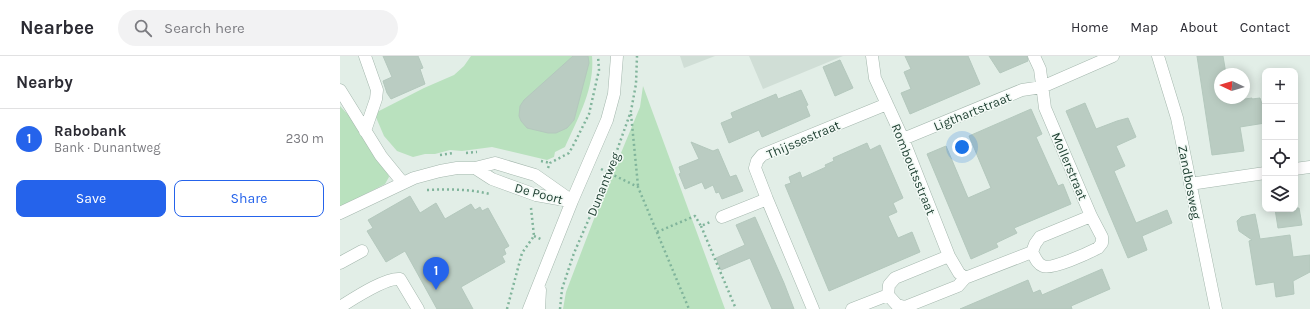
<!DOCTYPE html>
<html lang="en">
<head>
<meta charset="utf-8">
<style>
  body { margin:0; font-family:Karla,sans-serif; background:#f2f2f3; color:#2b2b33 }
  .controls { position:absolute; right:12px; top:12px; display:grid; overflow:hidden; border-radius:8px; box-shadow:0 2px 10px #0003 }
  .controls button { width:36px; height:36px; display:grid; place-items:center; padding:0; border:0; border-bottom:1px solid #e1e1e2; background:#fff; color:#2b2b33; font:20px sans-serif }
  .compass { position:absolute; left:874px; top:12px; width:36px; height:36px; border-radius:50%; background:#fff; box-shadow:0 2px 10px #0003; rotate:274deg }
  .you { position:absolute; left:622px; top:91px; width:14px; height:14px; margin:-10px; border:3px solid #fff; border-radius:50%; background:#1a73e8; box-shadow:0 0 0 6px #1a73e833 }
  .badge { display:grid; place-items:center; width:26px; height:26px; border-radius:50%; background:#2563eb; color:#fff; font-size:13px; font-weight:700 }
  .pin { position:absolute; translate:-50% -33px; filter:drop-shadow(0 1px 2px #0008) }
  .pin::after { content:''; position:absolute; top:21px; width:14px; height:12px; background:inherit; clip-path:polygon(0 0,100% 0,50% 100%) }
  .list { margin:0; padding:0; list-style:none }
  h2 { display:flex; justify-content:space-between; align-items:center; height:52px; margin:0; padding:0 16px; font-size:17px }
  h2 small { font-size:13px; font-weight:400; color:#7c7c81 }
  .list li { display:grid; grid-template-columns:26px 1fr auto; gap:12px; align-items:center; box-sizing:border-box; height:60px; padding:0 16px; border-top:1px solid #e1e1e2 }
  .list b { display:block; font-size:15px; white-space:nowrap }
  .list p { margin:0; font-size:13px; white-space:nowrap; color:#7c7c81 }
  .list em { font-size:13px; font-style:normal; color:#7c7c81 }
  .actions { display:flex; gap:8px; padding:12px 16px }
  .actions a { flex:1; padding:9px 0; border:1px solid #2563eb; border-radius:8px; text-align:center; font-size:14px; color:#2563eb }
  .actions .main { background:#2563eb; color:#fff }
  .icon { flex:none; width:22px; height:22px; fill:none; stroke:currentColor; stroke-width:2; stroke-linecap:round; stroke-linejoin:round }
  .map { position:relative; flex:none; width:970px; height:253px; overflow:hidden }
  header { display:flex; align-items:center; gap:24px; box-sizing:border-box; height:56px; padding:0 20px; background:#fff; border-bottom:1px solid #e1e1e2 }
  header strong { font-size:19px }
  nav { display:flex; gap:22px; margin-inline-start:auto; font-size:14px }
  .search { width:280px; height:36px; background:#f2f2f3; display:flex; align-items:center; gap:10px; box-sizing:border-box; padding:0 14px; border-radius:22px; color:#7c7c81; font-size:15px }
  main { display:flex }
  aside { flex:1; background:#fff }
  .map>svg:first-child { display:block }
  .built { fill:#d0ded6 }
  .green { fill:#b9e1be }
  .building { fill:#baccc2; stroke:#b4c8bd }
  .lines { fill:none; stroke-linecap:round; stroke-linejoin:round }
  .minor-casing { stroke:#a4b7ad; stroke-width:13 }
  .path { stroke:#80b49b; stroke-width:2.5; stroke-dasharray:2 3; stroke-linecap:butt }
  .minor { stroke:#fff; stroke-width:12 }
  .labels { text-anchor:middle; stroke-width:3; stroke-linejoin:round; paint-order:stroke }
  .street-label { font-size:13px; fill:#204133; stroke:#f3faf6 }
</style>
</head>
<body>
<header>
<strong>Nearbee</strong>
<div class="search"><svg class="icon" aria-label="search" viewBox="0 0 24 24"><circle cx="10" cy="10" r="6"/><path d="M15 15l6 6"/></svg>Search here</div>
<nav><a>Home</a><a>Map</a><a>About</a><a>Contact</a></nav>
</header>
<main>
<aside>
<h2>Nearby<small></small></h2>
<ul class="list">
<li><span class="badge">1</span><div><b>Rabobank</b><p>Bank · Dunantweg</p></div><em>230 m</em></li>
</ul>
<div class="actions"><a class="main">Save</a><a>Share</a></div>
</aside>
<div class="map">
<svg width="970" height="253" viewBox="0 0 970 253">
  <rect width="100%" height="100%" fill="#e2eee7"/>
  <path class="built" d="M340 0H375L344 12Z
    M409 0H503L423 33Z"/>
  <path class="green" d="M131 0H252C255 32 238 62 225 91L215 96 214 101 207 104 152 91 122 95 110 94 95 98H85L73 101 57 95 44 80 35 59 37 56 84 32 114 19 124 10Z
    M303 30 385 253H223L226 236 257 155 300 51Z
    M0 50 13 64 30 94 47 115 49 121 45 128 0 151Z"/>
  <path class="building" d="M43 0H78L83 12 80 13 85 28 51 43 47 37 43 25 52 21Z
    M233 0H248L249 7 234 64 227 72 216 77H208L187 72 181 65 179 60 180 50 184 44Z
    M565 0H628L640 28 570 58 561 37 571 33 564 16 571 13Z
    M649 0H687L688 5 660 17Z
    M857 0H883L886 18H880V42H889L890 45 912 42V43L920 42 923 51 925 67 900 71 904 95 872 99Z
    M500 4 513 32 495 40 483 11Z
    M461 34 468 49 466 50 470 60 422 81 419 74 389 87 381 67 393 62 391 57 436 38 438 43Z
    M745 47 756 73 777 65 788 62 796 81 776 90 785 110 774 115 796 167 827 154 832 167 802 180 807 194 788 202 726 55Z
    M691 53 702 78 696 81 718 130 723 128 731 148 674 172 677 177 656 187 658 191 631 203 587 98 606 90 628 142 651 132 629 80Z
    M351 86 373 95 378 93 390 121 396 119 403 135 382 143 379 136 376 137 373 129 365 133 362 126 345 133 339 118 341 117 339 111 359 103Z
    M527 87 530 94 540 89 563 142 553 147 557 156 548 160 558 182 572 176 580 196 489 235 445 129 451 127 449 121 460 116 462 122 486 111 485 109 494 105 493 102Z
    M70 140 80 157 96 147 105 163 131 148 135 154 140 151 142 155 148 152 169 190 164 193 166 198 162 200 165 206 121 231 133 253H97L65 195 46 206 27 175 33 172 28 164Z
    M955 152H959L962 169 938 172 935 153Z
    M915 158 920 183 950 179 953 201 970 199V216L953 225 954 238 936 241 934 226 916 229 909 185 912 184 899 175 897 165 901 161Z
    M415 161 444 227 454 253H432L410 202 381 214 376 202 405 189 396 169Z
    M762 213 770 233 731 250 732 253H620L688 224 693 237 700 234 702 239Z"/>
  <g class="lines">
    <defs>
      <path id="minor" d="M532 0 535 22 563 83 609 200 619 217 625 222
        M818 0 837 62 876 253
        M0 34 41 100 63 127
        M25 75 36 43 37 34 25 0
        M563 83 682 34 702 31 773 0
        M135 112 152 123 196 139 230 145
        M955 113 970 111
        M850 128 925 117
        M0 157 74 122 100 115 117 112H135L155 107 195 119 232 145
        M382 161 427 143
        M692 196C695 201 697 208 703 210 712 214 748 197 758 192L762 187V181L751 160 705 52 700 13 694 0
        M609 200 555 222 549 229 548 239 557 249 565 251 618 230 625 222 692 196 695 188 700 181 751 160
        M0 207 22 195
        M0 251C13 243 46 221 60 223L78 253
        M189 253 232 145 267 64 274 38 277 0
        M199 253 200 234
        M473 253 427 143 415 112 417 105 422 99 547 48
        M512 253 548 239"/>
    </defs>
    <use href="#minor" class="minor-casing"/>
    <path class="path" d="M291 58 298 130
      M126 97 137 96
      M100 99 113 97
      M201 105 210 107
      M208 112 210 107 229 97 235 86 249 58 259 14 258 0
      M261 113 298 131 349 253
      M87 134C109 133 129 133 150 138
      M361 170 396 253
      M317 176 355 160 361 170 370 166
      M194 180 203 184
      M167 253 182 197 194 180 191 152
      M220 253 222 233 234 197 269 117 291 55 296 28 297 0"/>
    <use href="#minor" class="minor"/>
  </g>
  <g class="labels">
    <g class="street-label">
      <text transform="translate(632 55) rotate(-22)" y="5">Ligthartstraat</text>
      <text transform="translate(463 83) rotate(-23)" y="5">Thijssestraat</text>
      <text transform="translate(730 110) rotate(67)" y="5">Mollerstraat</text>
      <text transform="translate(574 113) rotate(68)" y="5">Romboutsstraat</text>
      <text transform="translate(850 126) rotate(79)" y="5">Zandbosweg</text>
      <text transform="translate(263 128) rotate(-68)" y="5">Dunantweg</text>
      <text transform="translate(199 137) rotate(15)" y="5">De Poort</text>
    </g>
  </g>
</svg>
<div class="controls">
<button>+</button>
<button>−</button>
<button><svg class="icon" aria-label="locate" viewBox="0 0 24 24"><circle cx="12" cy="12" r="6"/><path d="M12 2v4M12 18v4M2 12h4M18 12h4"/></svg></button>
<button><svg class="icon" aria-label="layers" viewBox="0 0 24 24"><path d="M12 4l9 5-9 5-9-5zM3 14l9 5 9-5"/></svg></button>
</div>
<svg class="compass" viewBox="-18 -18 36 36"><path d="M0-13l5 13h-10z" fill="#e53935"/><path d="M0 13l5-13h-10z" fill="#7c7c81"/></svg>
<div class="you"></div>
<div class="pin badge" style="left:96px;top:234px">1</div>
</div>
</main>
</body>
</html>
